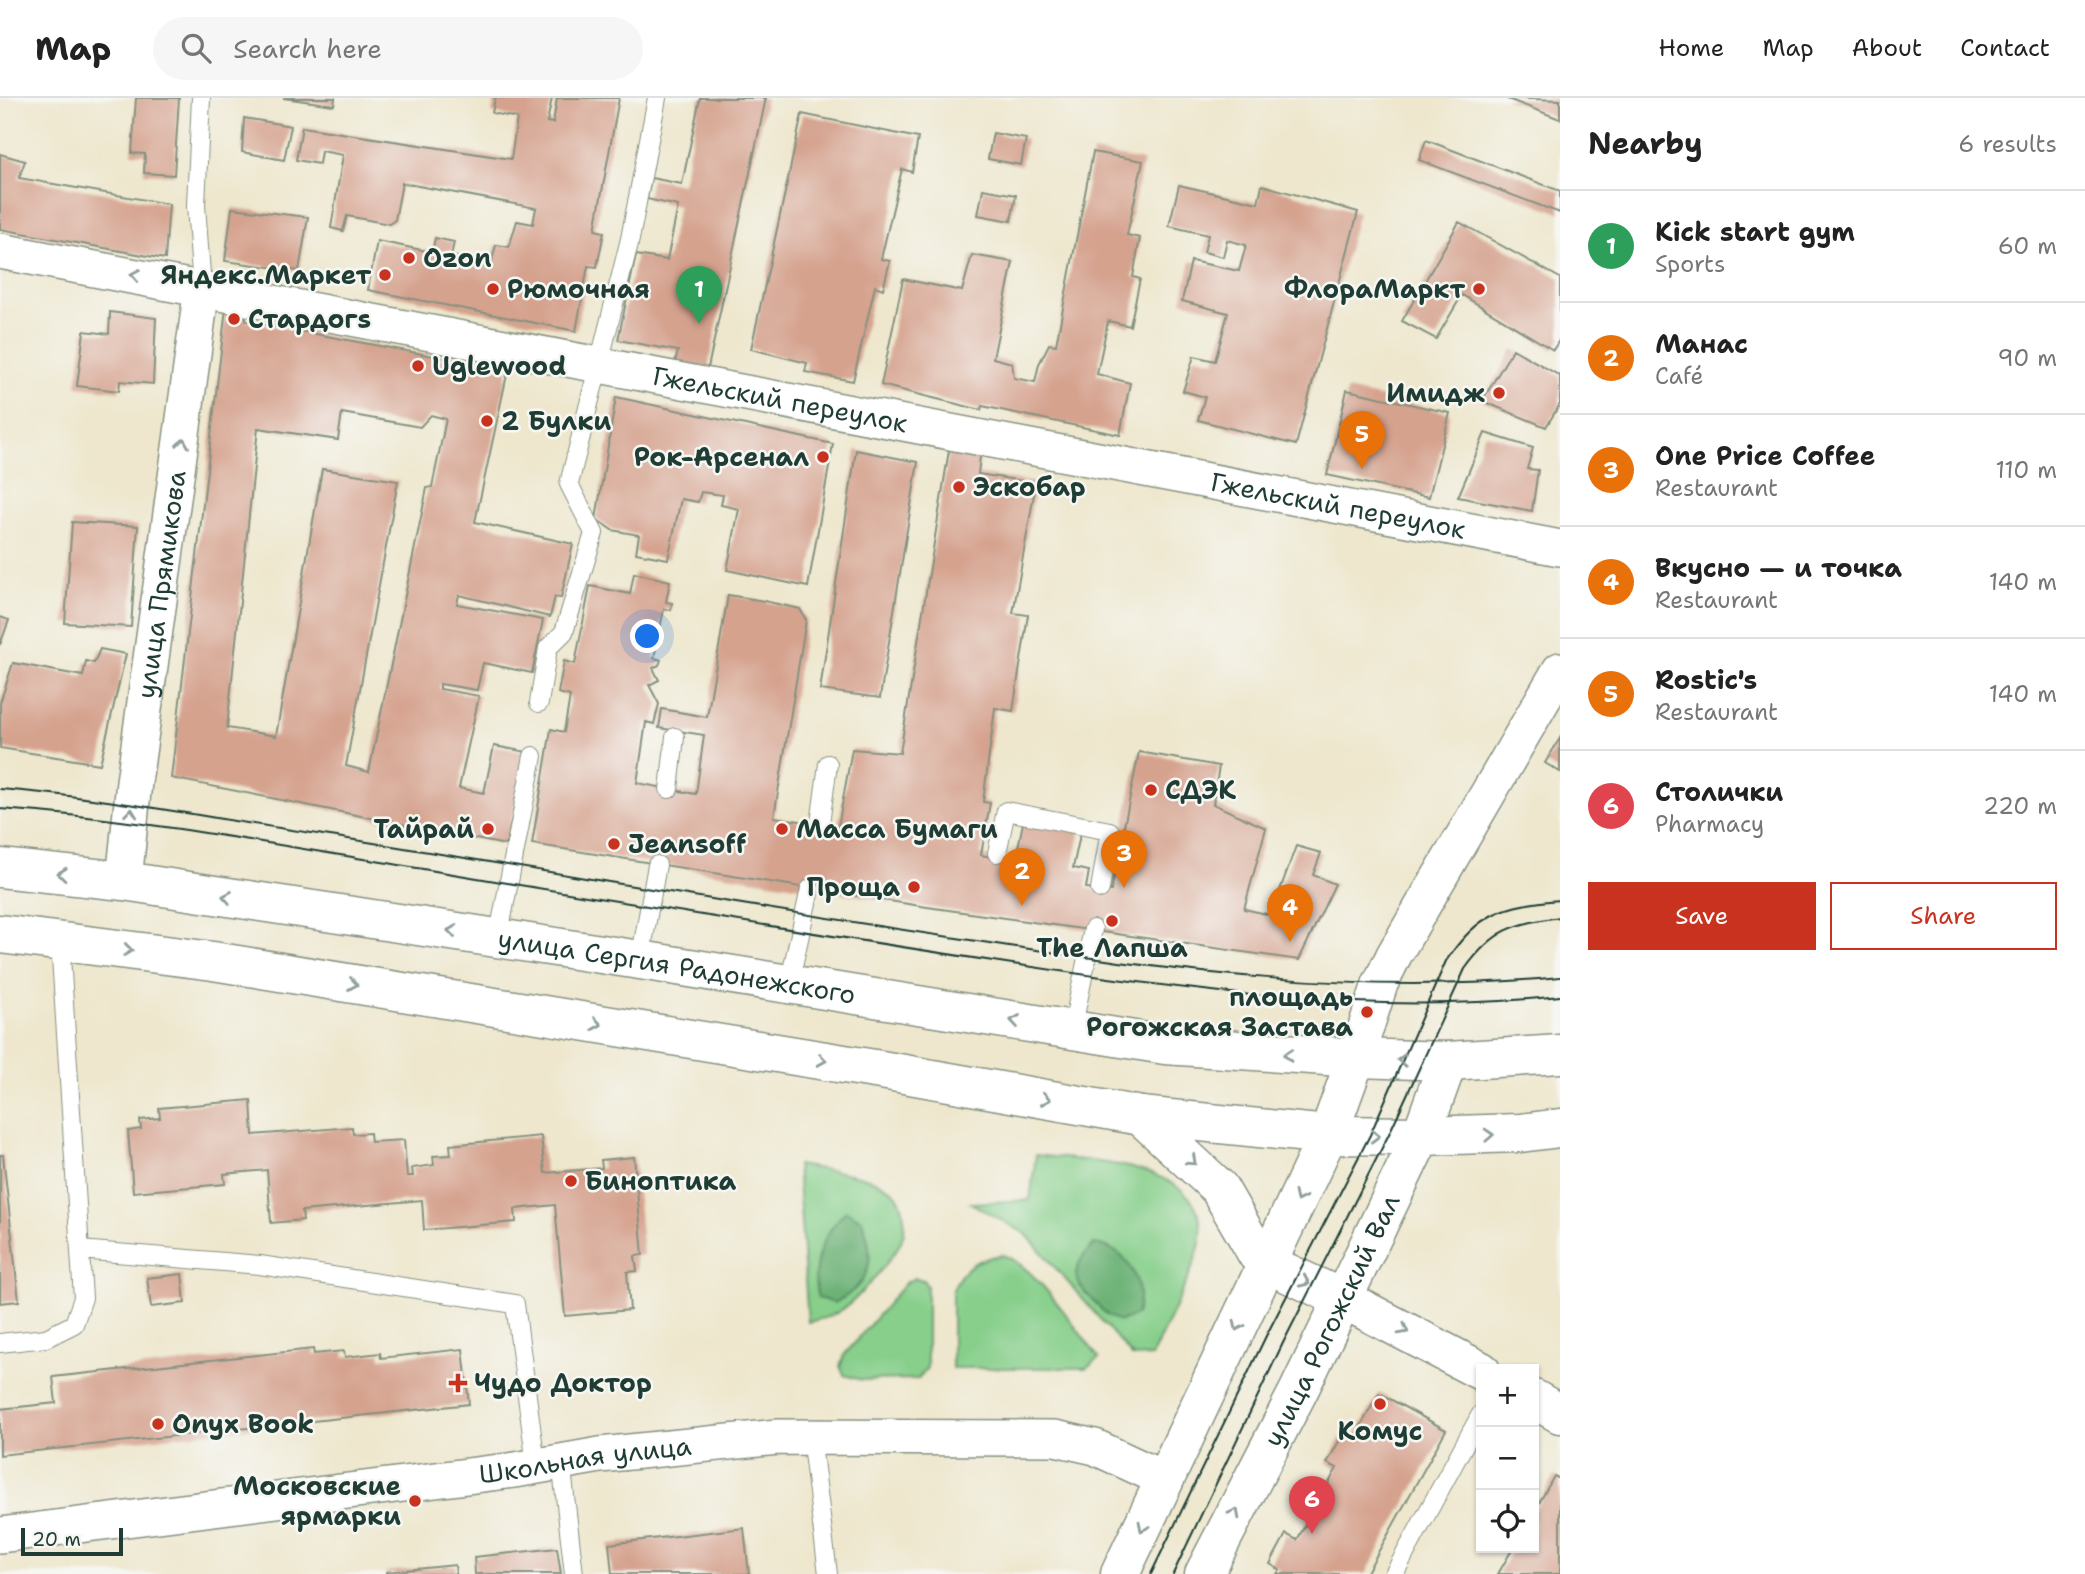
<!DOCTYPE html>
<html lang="en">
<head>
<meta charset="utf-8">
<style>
  body { margin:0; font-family:"Shantell Sans",sans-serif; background:#f6f6f6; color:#222 }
  .controls { position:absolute; right:21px; bottom:21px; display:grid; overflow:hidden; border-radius:0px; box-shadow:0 2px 5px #0004 }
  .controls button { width:63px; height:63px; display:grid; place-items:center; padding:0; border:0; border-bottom:2px solid #e0e0e0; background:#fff; color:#222; font:35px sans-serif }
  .scale { position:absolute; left:21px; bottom:18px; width:102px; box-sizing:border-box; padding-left:7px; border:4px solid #1f3d34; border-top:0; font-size:19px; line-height:24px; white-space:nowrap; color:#1f3d34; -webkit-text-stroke:5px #f6f6f2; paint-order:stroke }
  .you { position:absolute; left:648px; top:539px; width:24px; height:24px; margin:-18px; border:5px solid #fff; border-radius:50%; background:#1a73e8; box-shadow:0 0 0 10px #1a73e833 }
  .badge { display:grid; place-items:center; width:46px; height:46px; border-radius:50%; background:#c8321e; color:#fff; font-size:23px; font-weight:700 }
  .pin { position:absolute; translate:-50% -58px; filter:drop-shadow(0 2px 4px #0008) }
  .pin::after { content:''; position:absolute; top:37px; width:24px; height:21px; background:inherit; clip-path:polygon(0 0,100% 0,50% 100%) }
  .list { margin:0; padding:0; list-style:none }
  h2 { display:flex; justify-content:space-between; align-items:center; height:91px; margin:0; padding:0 28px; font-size:30px }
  h2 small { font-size:23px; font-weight:400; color:#767676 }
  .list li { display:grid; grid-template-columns:46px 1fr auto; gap:21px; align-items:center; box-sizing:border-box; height:112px; padding:0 28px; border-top:2px solid #e0e0e0 }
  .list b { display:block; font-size:26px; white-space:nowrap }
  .list p { margin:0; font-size:23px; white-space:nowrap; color:#767676 }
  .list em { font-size:23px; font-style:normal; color:#767676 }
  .actions { display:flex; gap:14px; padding:21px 28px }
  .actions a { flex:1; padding:16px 0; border:2px solid #c8321e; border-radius:0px; text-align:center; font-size:24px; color:#c8321e }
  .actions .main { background:#c8321e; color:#fff }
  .icon { flex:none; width:38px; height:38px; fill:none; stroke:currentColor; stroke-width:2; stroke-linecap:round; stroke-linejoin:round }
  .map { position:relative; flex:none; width:1560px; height:1476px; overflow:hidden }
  header { display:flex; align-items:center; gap:42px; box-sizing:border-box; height:98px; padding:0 35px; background:#fff; border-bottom:2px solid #e0e0e0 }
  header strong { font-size:33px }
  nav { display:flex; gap:38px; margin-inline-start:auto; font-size:24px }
  .search { width:490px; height:63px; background:#f6f6f6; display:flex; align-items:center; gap:18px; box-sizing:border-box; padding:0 24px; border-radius:38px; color:#767676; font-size:26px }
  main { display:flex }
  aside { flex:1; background:#fff }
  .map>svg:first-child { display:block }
  .green { fill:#87cf8b; stroke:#538660; stroke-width:2 }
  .forest { fill:#6db277; stroke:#467856; stroke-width:2 }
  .building { fill:#d5a28e; fill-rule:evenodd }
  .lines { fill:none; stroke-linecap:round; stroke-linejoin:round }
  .lane-casing { stroke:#869280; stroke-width:20 }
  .street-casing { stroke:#869280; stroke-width:38 }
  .secondary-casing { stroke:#869280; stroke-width:41 }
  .primary-casing { stroke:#869280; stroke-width:41 }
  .lane { stroke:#fff; stroke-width:18 }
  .street { stroke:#fff; stroke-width:35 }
  .secondary { stroke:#fff; stroke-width:38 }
  .primary { stroke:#fff; stroke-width:38 }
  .tram { stroke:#1f3d34; stroke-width:2 }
  .oneway { stroke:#8f9e9a }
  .poi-dot { fill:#c8321e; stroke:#f6f6f2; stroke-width:2.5 }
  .labels { text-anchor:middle; stroke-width:5; stroke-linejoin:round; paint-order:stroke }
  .poi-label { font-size:26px; font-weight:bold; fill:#1f3d34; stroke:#f6f6f2; text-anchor:start }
  .street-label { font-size:26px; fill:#1f3d34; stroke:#f6f6f2 }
</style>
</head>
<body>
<header>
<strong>Map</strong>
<div class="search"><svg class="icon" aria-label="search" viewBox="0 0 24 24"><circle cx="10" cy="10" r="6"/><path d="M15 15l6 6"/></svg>Search here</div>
<nav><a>Home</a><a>Map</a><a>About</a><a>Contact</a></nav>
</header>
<main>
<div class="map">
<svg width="1560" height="1476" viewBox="0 0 1560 1476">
  <rect width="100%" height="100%" fill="#f6f6f2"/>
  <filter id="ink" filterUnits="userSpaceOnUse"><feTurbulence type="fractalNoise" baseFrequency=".0143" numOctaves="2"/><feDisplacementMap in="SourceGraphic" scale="14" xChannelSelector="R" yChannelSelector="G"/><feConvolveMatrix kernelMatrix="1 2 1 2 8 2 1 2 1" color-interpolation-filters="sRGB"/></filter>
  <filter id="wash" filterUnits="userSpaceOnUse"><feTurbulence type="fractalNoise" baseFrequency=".00686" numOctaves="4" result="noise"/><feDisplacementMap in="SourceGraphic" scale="28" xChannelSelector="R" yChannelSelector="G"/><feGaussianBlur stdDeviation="1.57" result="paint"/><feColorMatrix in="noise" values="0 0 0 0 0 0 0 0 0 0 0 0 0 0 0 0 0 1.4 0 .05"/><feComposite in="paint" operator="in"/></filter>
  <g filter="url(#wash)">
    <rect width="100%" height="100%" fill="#eee7cd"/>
    <path class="green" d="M1036 1057C1086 1064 1207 1063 1201 1138 1199 1165 1164 1230 1152 1258L1133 1259 1026 1136 971 1105 1030 1102Z
      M797 1067C823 1072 883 1076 898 1099 905 1110 906 1130 902 1141 896 1157 858 1201 843 1211 832 1219 821 1221 808 1224Z
      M1002 1157C1036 1167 1076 1232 1099 1260L1086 1270H952V1193C963 1168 976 1161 1002 1157Z
      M915 1180 923 1182 927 1188V1270L918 1281 861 1282 844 1277 840 1268 845 1256 906 1184Z"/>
    <path class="forest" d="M846 1113 862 1122C876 1160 873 1185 834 1205L818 1200C809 1169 823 1135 846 1113Z
      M1094 1146C1127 1149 1147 1186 1136 1217L1120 1223C1103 1217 1103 1212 1091 1200 1068 1180 1074 1167 1094 1146Z"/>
    <g id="blocks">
      <path class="building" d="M136 0H179L174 77 144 75 145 56 132 55Z
        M283 0H335L334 7Z
        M495 0H552L547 24 553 25 557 0H619L595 132 604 134 597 169 588 168 576 233 368 192 377 143 432 154 435 140 454 144 451 158 491 166 496 147 509 149 517 123 533 126 536 110 402 85 395 122 389 126 347 118 343 133 331 130 343 57 321 53 319 66 296 62 302 29 511 61 517 20 492 15Z
        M700 0H766L708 270 675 264 678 253 618 242 636 157 667 162 678 108 647 101 651 80 682 86Z
        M1505 0 1560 2V21Z
        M802 16 918 40 912 74 902 71 881 161 890 163 883 191 875 188 853 283 805 274 807 265 751 251Z
        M244 20 291 28 284 62 242 54Z
        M993 35 1026 41 1021 67 988 61Z
        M1426 42 1560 93V115L1419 62Z
        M1093 54 1143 63 1127 137 1140 140 1133 179 1140 181 1130 228 1108 223 1097 276 1130 285 1120 337 982 308 981 312 881 287 903 181 962 193 972 157 1013 164 993 260 1012 265 1014 280 1035 284 1039 266 1049 246 1056 247Z
        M0 56 25 63 19 80 169 106 165 161 0 131Z
        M1179 87 1258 105 1262 87 1358 114 1296 347 1198 322 1205 299 1183 293 1194 258 1215 263 1228 215 1182 203 1191 163 1239 173 1246 147 1227 142 1223 159 1204 154 1208 137 1169 128Z
        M983 91 1016 97 1011 123 978 117Z
        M232 110 308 119 299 173 225 163Z
        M1459 124 1560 180V241L1553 252 1462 197 1436 241 1402 223Z
        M226 210 246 214V223L508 272 475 424 573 446 561 500 555 499 550 519 459 497 457 506 543 522 532 575 483 565 477 592 440 586V591L479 598 459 690 484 695 494 648 527 654 506 747 171 680ZM342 315 420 329 431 317 446 321 432 389 427 390 369 674 346 668 398 383 322 371 276 638 227 630 258 330 338 342Z
        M110 214 156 220 153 286 120 283 119 293 77 288 84 233 109 236Z
        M1513 251 1560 278V306L1546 329 1482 303Z
        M1347 292 1450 315 1429 399 1327 377Z
        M616 299 833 346 808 489 727 472 739 411 721 407 723 397 701 394 698 404 681 401 668 461 636 455 639 437 612 432 596 421Z
        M1485 335 1533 350 1527 371 1538 372 1532 413 1458 399Z
        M950 346 981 351 978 376 1036 385 1013 515 1028 517 1013 613 995 610 983 704 990 705 981 757 1015 764 1024 720 1081 732 1073 770 1089 773 1086 790 1111 793 1139 654 1219 668 1213 706 1266 730 1244 811 1271 817 1296 748 1321 755 1313 777 1335 786 1299 862 927 809 532 746 551 631 564 634 570 598 558 595 564 563 575 566 590 488 630 496 634 475 670 483 666 504 672 505 671 512 664 511 654 560 661 562 659 567 653 570 659 582 649 587 659 606 654 626 646 624 637 685 696 696 704 637 659 630 662 611 707 619 728 497 764 503 800 511 806 522 774 719 838 729 852 651 900 655Z
        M856 352 918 364 880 600 820 592Z
        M72 424 138 428 131 529 65 525Z
        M0 519 9 522 0 547Z
        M100 551 126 556 100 666 0 650V605L13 565 83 578 86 563 94 565Z
        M1560 640V674L1545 665Z
        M251 1002 253 1037 352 1029 353 1036 370 1035 371 1044 404 1042 407 1078H413L412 1070 434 1067 433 1058 451 1057 450 1047 541 1038 545 1075 602 1070 601 1062 634 1059 643 1157 635 1158 637 1173 627 1174 630 1212 565 1218 555 1107 515 1111 516 1124 424 1132 422 1102 302 1113 303 1122 271 1125 267 1072 224 1076 225 1086 133 1094 128 1033 141 1031 140 1022 160 1020 159 1010Z
        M0 1057H3L19 1203 0 1205Z
        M182 1176 185 1205 151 1209 147 1180Z
        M313 1251 314 1256 344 1253 345 1259 380 1255 381 1260 463 1251 469 1306 0 1357V1311L56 1305 53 1279Z
        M1379 1295 1446 1332 1366 1476H1277L1280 1472 1270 1466 1286 1436 1297 1442 1337 1370 1327 1365 1344 1334 1354 1340Z
        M1554 1378 1560 1381V1476H1498L1513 1450H1534V1414Z
        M744 1430 749 1476H612L609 1446Z
        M557 1450 561 1476H475L474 1459Z
        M455 1467 456 1476H386V1474Z"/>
    </g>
  </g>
  <g filter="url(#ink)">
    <use href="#blocks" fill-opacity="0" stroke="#869280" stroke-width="2"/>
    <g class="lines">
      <defs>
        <path id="lane" d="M201 0 196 107 202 190
          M539 605 548 550 564 534 594 435 569 386 630 141 657 0
          M669 691 675 639
          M820 726 828 666
          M997 755 1006 713 1110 733 1100 791
          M498 841 533 658
          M640 862 657 767
          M789 886 810 791
          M1072 932 1093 831
          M80 1152 260 1167 515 1206 536 1367
          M0 1245 46 1240 74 1226 83 1200 60 843
          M811 1338 828 1476
          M561 1363 574 1476
          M1394 1476 1481 1316"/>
        <g id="street">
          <path id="s1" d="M0 153 1560 450"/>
          <path id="s2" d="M124 783 134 684 202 190"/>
          <path d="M1356 960 1380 886 1394 857 1560 572"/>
          <path id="s3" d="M0 1437 515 1372 600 1357 778 1339 1055 1340 1095 1349 1166 1382"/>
        </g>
        <g id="secondary">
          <path id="s4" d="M0 770 124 783 640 862 1165 947 1356 960"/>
          <path d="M0 836 213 863 893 974 1141 1018 1328 1037 1421 1038 1448 963"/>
          <path d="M1141 1018 1219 1090 1257 1156 1268 1166 1343 1201 1481 1273"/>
          <path d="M1534 1301 1560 1316"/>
        </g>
        <g id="primary">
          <path d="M1120 1476 1328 1037 1356 960 1448 963 1560 956"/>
          <path id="s5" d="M1204 1476 1299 1292 1421 1038 1520 1035 1560 1030"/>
        </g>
      </defs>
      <use href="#lane" class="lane-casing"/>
      <use href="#street" class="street-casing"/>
      <use href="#secondary" class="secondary-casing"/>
      <use href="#primary" class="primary-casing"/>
      <use href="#lane" class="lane"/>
      <use href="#street" class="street"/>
      <use href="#secondary" class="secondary"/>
      <use href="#primary" class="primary"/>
      <path class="tram" d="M0 691C103 699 204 719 305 734 527 769 748 809 970 842 1169 873 1357 899 1560 879
        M0 711C134 720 267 745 399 767 597 800 795 833 993 863 1179 892 1371 919 1560 898
        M1151 1476 1266 1238 1370 1037 1446 863C1478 814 1505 807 1560 802
        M1173 1476 1283 1245 1388 1038 1465 871C1493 832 1514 825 1560 819"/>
    </g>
    <defs><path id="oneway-chevron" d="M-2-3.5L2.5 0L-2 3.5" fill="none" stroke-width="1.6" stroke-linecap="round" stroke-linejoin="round" transform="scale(1.75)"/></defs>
    <g class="oneway">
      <use href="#oneway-chevron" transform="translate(135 177) rotate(-170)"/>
      <use href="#oneway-chevron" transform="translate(183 345) rotate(-82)"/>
      <use href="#oneway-chevron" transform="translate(131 715) rotate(-84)"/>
      <use href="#oneway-chevron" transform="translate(62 776) rotate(-174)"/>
      <use href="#oneway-chevron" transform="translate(227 799) rotate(-171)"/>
      <use href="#oneway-chevron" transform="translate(452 833) rotate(-171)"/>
      <use href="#oneway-chevron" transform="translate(128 852) rotate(7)"/>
      <use href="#oneway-chevron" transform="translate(353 886) rotate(9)"/>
      <use href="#oneway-chevron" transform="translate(1015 923) rotate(-171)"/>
      <use href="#oneway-chevron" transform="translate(597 926) rotate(9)"/>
      <use href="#oneway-chevron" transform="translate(1288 957) rotate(-176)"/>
      <use href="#oneway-chevron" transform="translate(822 962) rotate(9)"/>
      <use href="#oneway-chevron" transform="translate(1402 962) rotate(-178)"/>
      <use href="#oneway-chevron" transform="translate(1046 1001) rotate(10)"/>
      <use href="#oneway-chevron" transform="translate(1489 1037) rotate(-3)"/>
      <use href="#oneway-chevron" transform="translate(1375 1038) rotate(1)"/>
      <use href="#oneway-chevron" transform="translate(1192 1063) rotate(42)"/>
      <use href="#oneway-chevron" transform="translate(1299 1099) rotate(115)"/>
      <use href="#oneway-chevron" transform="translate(1305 1184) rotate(24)"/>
      <use href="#oneway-chevron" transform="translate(1238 1228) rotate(116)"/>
      <use href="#oneway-chevron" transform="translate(1404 1232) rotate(28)"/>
      <use href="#oneway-chevron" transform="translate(1235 1415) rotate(-63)"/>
      <use href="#oneway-chevron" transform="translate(1143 1429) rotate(116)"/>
    </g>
  </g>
  <g class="poi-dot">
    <circle cx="409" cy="160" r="7"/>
    <circle cx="385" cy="177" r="7"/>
    <circle cx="493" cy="191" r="7"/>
    <circle cx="1479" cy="191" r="7"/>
    <circle cx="234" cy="221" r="7"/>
    <circle cx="418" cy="268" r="7"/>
    <circle cx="1499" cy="295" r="7"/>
    <circle cx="487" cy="323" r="7"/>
    <circle cx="823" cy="359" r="7"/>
    <circle cx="959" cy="389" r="7"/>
    <circle cx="1151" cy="692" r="7"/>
    <circle cx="488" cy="731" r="7"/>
    <circle cx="782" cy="731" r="7"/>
    <circle cx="614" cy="746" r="7"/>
    <circle cx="914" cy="789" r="7"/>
    <circle cx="1112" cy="823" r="7"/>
    <circle cx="1367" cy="914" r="7"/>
    <circle cx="571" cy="1083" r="7"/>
    <path d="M454.5 1274.5h7v7h7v7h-7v7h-7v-7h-7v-7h7z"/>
    <circle cx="1380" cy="1306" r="7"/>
    <circle cx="158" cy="1326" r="7"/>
    <circle cx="415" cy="1403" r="7"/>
  </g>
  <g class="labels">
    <g class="poi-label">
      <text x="423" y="169">Ozon</text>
      <text x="371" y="186" text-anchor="end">Яндекс.Маркет</text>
      <text x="507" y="200">Рюмочная</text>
      <text x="1465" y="200" text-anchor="end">ФлораМаркт</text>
      <text x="248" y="230">Стардогs</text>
      <text x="432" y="277">Uglewood</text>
      <text x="1485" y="304" text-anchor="end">Имидж</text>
      <text x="501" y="332">2 Булки</text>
      <text x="809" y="368" text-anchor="end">Рок-Арсенал</text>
      <text x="973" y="398">Эскобар</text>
      <text x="1165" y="701">СДЭК</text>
      <text x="474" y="740" text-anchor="end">Тайрай</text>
      <text x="796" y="740">Масса Бумаги</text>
      <text x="628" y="755">Jeansoff</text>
      <text x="900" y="798" text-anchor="end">Проща</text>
      <text x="1112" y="859" text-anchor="middle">The Лапша</text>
      <text x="1353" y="908" text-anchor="end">площадь<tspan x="1353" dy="30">Рогожская Застава</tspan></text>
      <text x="585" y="1092">Биноптика</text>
      <text x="474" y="1294">Чудо Доктор</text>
      <text x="172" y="1335">Onyx Book</text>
      <text x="1380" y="1342" text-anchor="middle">Комус</text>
      <text x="401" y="1397" text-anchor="end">Московские<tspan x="401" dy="30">ярмарки</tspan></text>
    </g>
    <g class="street-label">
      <text dy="9" stroke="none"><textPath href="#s1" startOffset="794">Гжельский переулок</textPath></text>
      <text dy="9" stroke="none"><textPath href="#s1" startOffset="1362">Гжельский переулок</textPath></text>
      <text dy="9" stroke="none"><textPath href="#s2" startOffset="299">улица Прямикова</textPath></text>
      <text dy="9" stroke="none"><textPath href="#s4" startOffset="684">улица Сергия Радонежского</textPath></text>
      <text dy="9" stroke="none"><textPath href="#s5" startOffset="284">улица Рогожский Вал</textPath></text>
      <text dy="9" stroke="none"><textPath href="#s3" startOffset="590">Школьная улица</textPath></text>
    </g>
  </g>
</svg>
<div class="controls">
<button>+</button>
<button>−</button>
<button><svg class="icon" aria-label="locate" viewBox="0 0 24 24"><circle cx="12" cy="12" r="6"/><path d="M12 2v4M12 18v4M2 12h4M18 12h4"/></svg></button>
</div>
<div class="scale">20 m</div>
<div class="you"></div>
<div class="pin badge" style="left:699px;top:226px;background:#2e9e5b">1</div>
<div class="pin badge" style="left:1022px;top:808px;background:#e8710a">2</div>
<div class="pin badge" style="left:1124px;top:790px;background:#e8710a">3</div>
<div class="pin badge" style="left:1290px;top:844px;background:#e8710a">4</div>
<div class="pin badge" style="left:1362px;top:371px;background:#e8710a">5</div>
<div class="pin badge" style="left:1312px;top:1436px;background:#e0444e">6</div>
</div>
<aside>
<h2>Nearby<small>6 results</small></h2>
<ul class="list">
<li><span class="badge" style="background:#2e9e5b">1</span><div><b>Kick start gym</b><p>Sports</p></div><em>60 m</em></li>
<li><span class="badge" style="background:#e8710a">2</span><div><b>Манас</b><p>Café</p></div><em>90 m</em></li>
<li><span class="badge" style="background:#e8710a">3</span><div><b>One Price Coffee</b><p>Restaurant</p></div><em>110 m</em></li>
<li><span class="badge" style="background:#e8710a">4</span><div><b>Вкусно — и точка</b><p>Restaurant</p></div><em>140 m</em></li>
<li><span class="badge" style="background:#e8710a">5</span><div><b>Rostic's</b><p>Restaurant</p></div><em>140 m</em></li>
<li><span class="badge" style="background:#e0444e">6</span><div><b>Столички</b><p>Pharmacy</p></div><em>220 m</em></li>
</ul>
<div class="actions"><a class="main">Save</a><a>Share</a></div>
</aside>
</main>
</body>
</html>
